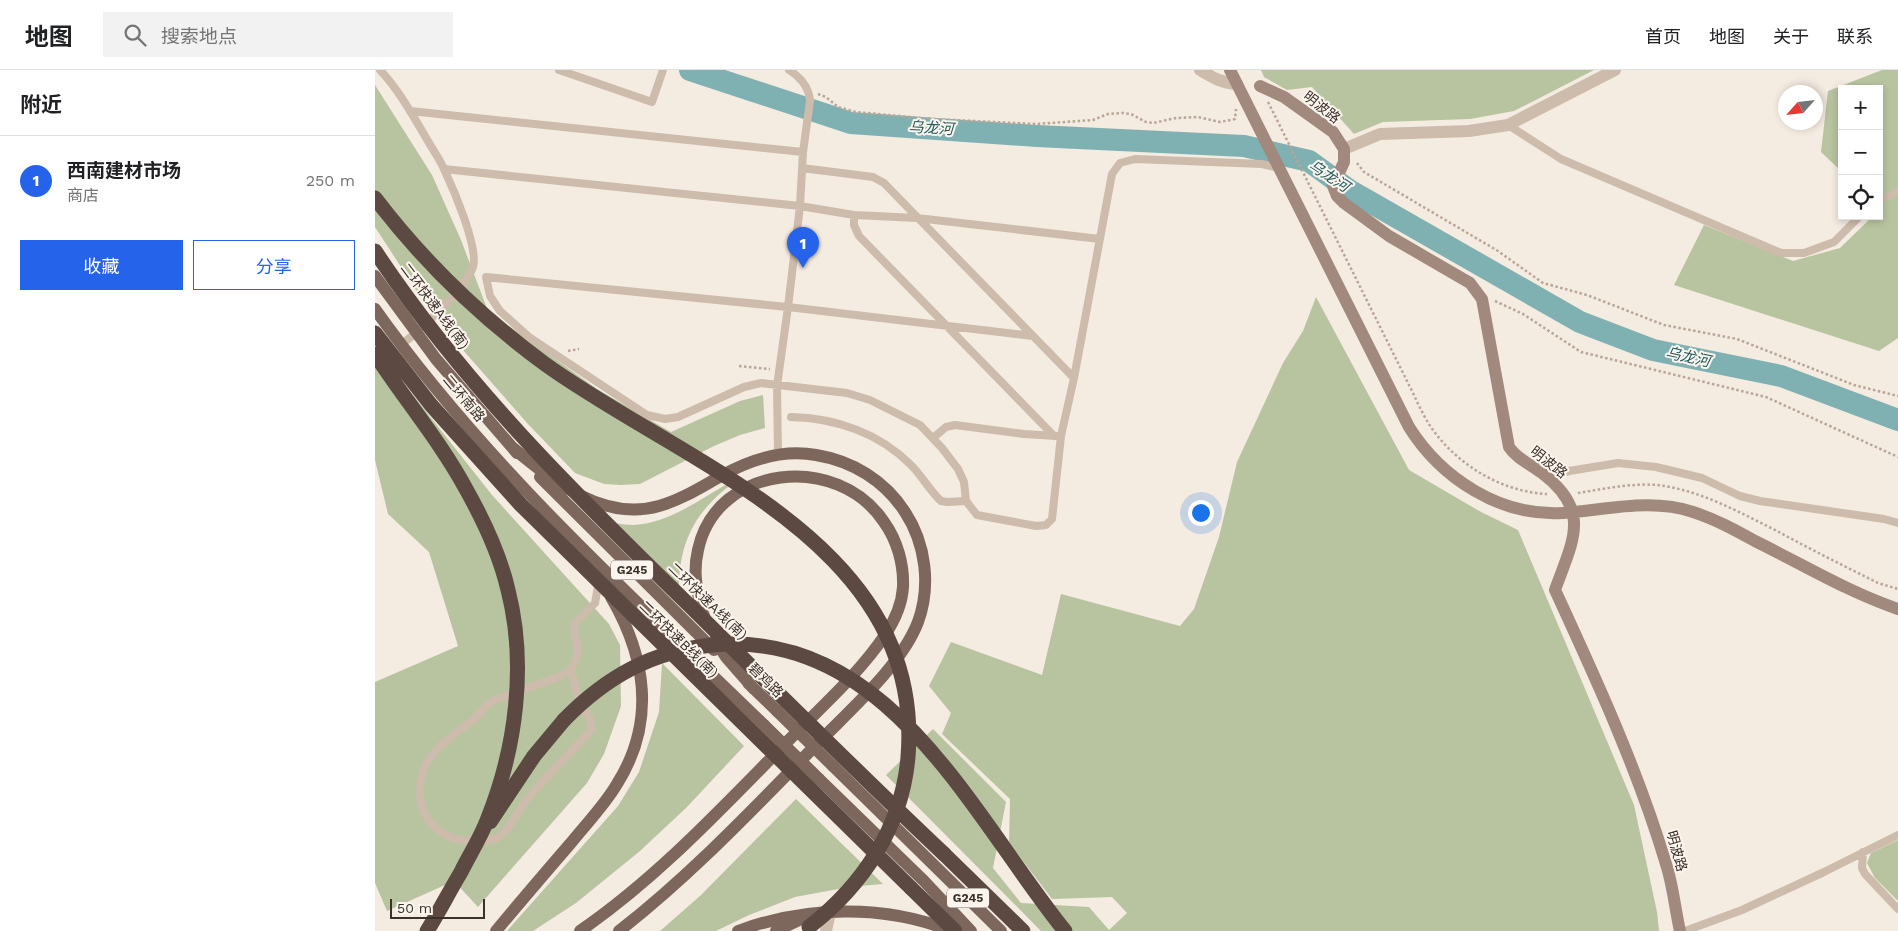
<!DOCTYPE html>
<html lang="zh">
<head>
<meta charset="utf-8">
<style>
  body { margin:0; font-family:"Work Sans","Noto Sans SC",sans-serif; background:#f2f2f2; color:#202124 }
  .controls { position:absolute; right:15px; top:15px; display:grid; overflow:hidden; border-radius:0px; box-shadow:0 2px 8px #0003 }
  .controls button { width:45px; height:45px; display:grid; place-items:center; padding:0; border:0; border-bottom:1px solid #e0e0e0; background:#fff; color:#202124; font:25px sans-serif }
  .compass { position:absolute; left:1403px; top:15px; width:45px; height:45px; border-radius:50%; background:#fff; box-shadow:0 2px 8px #0003; rotate:243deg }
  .scale { position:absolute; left:15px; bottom:12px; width:95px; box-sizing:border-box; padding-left:5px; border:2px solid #3b302b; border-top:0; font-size:14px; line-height:18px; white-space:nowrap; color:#3b302b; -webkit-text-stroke:4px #fbf5ee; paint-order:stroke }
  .you { position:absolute; left:825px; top:442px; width:18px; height:18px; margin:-12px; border:4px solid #fff; border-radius:50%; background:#1a73e8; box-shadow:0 0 0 8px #1a73e833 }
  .badge { display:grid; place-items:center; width:32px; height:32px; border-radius:50%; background:#2563eb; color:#fff; font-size:16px; font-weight:700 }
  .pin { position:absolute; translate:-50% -41px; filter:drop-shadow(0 1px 2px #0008) }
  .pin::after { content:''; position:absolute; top:26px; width:18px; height:15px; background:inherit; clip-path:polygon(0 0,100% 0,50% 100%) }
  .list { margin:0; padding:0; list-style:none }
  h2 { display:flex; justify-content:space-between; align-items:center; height:65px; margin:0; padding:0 20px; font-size:21px }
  h2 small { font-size:16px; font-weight:400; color:#757577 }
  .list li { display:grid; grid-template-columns:32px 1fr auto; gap:15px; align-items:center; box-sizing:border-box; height:90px; padding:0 20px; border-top:1px solid #e0e0e0 }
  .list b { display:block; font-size:19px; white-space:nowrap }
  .list p { margin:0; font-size:16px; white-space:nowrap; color:#757577 }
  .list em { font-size:16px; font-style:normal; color:#757577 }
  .actions { display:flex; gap:10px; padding:15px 20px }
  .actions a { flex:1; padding:11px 0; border:1px solid #2563eb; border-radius:0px; text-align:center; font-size:18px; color:#2563eb }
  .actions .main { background:#2563eb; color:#fff }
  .icon { flex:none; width:28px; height:28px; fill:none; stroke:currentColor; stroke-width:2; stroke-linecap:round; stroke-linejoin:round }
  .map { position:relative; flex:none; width:1523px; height:861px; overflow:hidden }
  header { display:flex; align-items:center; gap:30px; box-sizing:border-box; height:70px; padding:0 25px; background:#fff; border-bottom:1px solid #e0e0e0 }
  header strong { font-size:24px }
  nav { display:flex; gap:28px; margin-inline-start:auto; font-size:18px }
  .search { width:350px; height:45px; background:#f2f2f2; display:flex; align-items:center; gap:12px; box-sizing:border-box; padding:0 18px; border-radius:0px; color:#757577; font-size:19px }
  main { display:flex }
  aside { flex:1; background:#fff }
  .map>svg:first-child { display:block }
  .green { fill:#b8c4a0 }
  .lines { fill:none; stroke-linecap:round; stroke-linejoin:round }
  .river { stroke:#7fb0b2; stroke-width:22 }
  .path { stroke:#b9a596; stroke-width:2.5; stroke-dasharray:2.5 2.5; stroke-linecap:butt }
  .lane { stroke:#cdbbac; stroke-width:8 }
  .street { stroke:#cdbbac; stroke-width:12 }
  .secondary { stroke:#a18a7d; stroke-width:12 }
  .primary { stroke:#7d675c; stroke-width:12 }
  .highway { stroke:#5c4a42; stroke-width:15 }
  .primary-bridge { stroke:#7d675c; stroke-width:12 }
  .highway-bridge { stroke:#5c4a42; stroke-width:15 }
  .labels { text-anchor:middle; stroke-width:4; stroke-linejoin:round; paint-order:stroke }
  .shield { fill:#fbf5ee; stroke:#756b66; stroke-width:1 }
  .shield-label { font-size:12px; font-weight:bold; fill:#3b302b }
  .street-label { font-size:14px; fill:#3b302b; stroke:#fbf5ee }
  .water-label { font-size:15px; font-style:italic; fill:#1f5a5e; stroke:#fbf5ee }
</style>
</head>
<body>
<header>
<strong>地图</strong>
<div class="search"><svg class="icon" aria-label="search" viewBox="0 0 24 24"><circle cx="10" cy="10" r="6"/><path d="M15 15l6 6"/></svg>搜索地点</div>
<nav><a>首页</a><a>地图</a><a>关于</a><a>联系</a></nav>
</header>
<main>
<aside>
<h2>附近<small></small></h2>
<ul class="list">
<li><span class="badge">1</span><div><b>西南建材市场</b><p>商店</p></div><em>250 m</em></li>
</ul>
<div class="actions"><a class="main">收藏</a><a>分享</a></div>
</aside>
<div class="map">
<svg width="1523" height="861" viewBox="0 0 1523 861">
  <rect width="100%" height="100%" fill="#f4ebe1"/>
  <path class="green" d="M886 0H1219L1139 41 1095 49 1008 52 979 64 937 17 912 20 889 7Z
    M1507 0H1523V268L1504 281 1299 215 1329 155 1418 191 1465 178 1498 146H1504V19H1467V102L1446 82 1453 21Z
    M0 15 57 105 86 170 113 241 222 319 296 362 365 331 388 325 390 358 365 365 339 376 265 414 246 415 229 414 200 403 153 354 88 280 41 220 0 157Z
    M941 227 1034 400 1106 442 1143 460 1259 735 1282 842 1284 861H666L511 705 558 659 631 732 618 798 646 833 714 837 734 860 752 843 737 827 677 829 634 773 635 729 567 664 576 643 554 616 576 572 667 605 686 524 805 556 819 539 844 467 862 392 908 293 928 261Z
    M0 277 117 425 234 554 245 575 246 636 229 684 212 713 103 837 79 811 12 841 0 813V612L83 576 54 482 13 444 0 390Z
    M355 412 357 414C320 441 304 473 304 518L240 453C246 454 253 455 259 455 294 453 326 429 355 412Z
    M287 593 369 676 312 737 265 781 201 833 158 861H132L243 736 264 702 284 642Z
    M421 729 508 814 474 817 420 827 374 845 341 861H285L325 826Z
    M1523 770V830H1522L1500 808 1492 793 1496 783Z"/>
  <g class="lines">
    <path class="river" d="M315 0 476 53 662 66 869 76 934 91 974 120 1205 252 1278 280 1406 306 1523 350"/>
    <path class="path" d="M443 24 451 27 463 37 481 42 557 49 661 54 718 50 733 44 748 43 756 44 771 52 778 53 801 48 823 47 845 52 860 49 861 39
      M893 32 1038 323C1044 336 1050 349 1058 360 1084 396 1128 422 1172 424
      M982 93 989 102 1123 181 1168 213 1212 225 1289 255 1362 269 1479 315 1523 326
      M1120 231 1148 244 1206 282 1391 327 1523 387
      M193 281 204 279
      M364 296 395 299
      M1203 423C1228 419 1256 413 1282 415 1325 420 1364 442 1402 461 1435 479 1469 496 1503 513L1523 519"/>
    <path class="lane" d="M5 0C23 19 37 44 50 66 56 77 64 88 69 99 78 118 104 178 98 197 91 219 45 260 26 275
      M184 0 277 32 288 0
      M35 41 428 82
      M1133 55 1186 89 1406 183H1429L1459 172 1485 146
      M427 98 498 107 509 113 699 308
      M69 99 425 136 479 145 542 148 725 169
      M1504 131 1523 121
      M479 145V155L484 166 679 366
      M658 266 413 237 111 207 115 226 125 241 154 267 272 345 290 349 303 347 369 317 386 313 472 323 495 330 545 355 567 378 583 399 589 412 591 431 602 445 661 456 671 455 677 449 686 366 699 308 737 104 745 93 760 89 887 94 904 98
      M416 347C461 348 504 363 536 395 547 406 555 421 566 431L572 432 591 431
      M558 368 571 357 580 355 649 364 681 366
      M403 384 402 316 413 237 425 136 428 82 435 31C434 17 425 7 414 0
      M1174 409 1194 401 1243 393 1281 397 1327 408 1365 426 1385 431 1509 449 1523 453
      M196 599 204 632 215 648 217 659C195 684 170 706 150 732 141 744 135 760 122 768 114 772 105 772 96 771 57 770 35 736 49 699 58 677 79 665 97 651 105 644 109 636 119 630L186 606 196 599 201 589 203 578 199 562 200 553 220 533 224 511
      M1488 782 1487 798 1490 804 1523 839
      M1310 861 1367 840 1449 802 1523 765"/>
    <path class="street" d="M825 0C838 8 847 13 862 14
      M969 79 1005 64 1094 61 1133 55 1240 0
      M451 861 455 842"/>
    <path class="secondary" d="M855 0 1034 357C1066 408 1125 447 1188 443 1231 440 1276 428 1318 442 1340 449 1360 460 1380 471 1427 494 1473 522 1523 539
      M885 16 909 27 958 62 969 79V92L958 116 962 126 969 133 1014 166 1095 213 1107 229 1134 377C1142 389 1155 394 1167 403 1217 441 1198 470 1180 520 1221 609 1263 700 1291 794 1298 815 1300 839 1305 861"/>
    <path class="primary" d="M0 206 61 289 142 383
      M0 239C109 393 254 524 389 655
      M138 378C178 411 228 452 284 436 306 430 326 417 346 406 376 389 407 379 441 385 478 391 510 411 530 442 551 474 556 516 543 552 526 596 475 640 442 674 378 739 316 805 244 861
      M165 407 339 580
      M340 570 351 587 379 619
      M373 613 402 641
      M458 696 626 861
      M444 709 549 811 596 861
      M121 861C145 832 170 803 195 774 211 754 229 736 242 714 281 652 271 587 236 527
      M205 861C282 808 346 739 411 673 445 638 483 605 510 565 520 550 527 534 528 517 529 494 522 470 509 452 463 382 341 394 323 480 317 505 323 529 331 552
      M363 861C430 836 510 834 576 861
      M401 861 426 849"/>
    <path class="highway" d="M115 752 159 686 189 650
      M569 784 648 861
      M536 818 580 861"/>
    <path class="primary-bridge" d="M402 641 458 696
      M389 655 444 709"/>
    <path class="highway-bridge" d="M0 128C48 191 106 247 170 294 311 396 550 472 533 687 527 757 488 815 434 857
      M0 181C88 314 201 425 315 536 399 619 483 703 569 784
      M0 263 56 335 146 435 536 818
      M0 284C30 330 65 371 91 419 109 451 125 485 133 520 152 594 141 678 113 748 106 767 95 784 86 802 74 822 64 842 52 861
      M189 650C231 607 277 581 338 575 514 559 597 746 690 861"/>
  </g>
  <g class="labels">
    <g class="shield">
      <rect x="236" y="490.5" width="42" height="19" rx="4"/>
      <rect x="572" y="818.5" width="42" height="19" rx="4"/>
    </g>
    <g class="shield-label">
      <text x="257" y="504">G245</text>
      <text x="593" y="832">G245</text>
    </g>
    <g class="street-label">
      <text transform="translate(947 37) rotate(38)" y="5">明波路</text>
      <text transform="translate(60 236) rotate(53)" y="5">二环快速A线(南)</text>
      <text transform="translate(89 328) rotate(50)" y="5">二环南路</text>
      <text transform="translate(1174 392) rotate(38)" y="5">明波路</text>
      <text transform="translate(333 531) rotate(44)" y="5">二环快速A线(南)</text>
      <text transform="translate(304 569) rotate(44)" y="5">二环快速B线(南)</text>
      <text transform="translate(391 610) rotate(44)" y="5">碧鸡路</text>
      <text transform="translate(1302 781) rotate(74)" y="5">明波路</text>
    </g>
    <g class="water-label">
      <text transform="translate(556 58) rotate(3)" y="5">乌龙河</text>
      <text transform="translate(954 106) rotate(33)" y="5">乌龙河</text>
      <text transform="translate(1313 287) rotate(12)" y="5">乌龙河</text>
    </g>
  </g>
</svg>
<div class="controls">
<button>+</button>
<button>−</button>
<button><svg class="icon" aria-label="locate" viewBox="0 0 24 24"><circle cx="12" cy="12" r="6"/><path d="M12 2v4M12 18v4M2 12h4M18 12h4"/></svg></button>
</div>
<svg class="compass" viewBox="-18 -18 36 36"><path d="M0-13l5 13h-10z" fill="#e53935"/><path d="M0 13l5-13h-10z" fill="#757577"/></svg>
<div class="scale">50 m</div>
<div class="you"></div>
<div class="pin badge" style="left:428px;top:198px">1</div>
</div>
</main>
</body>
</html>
